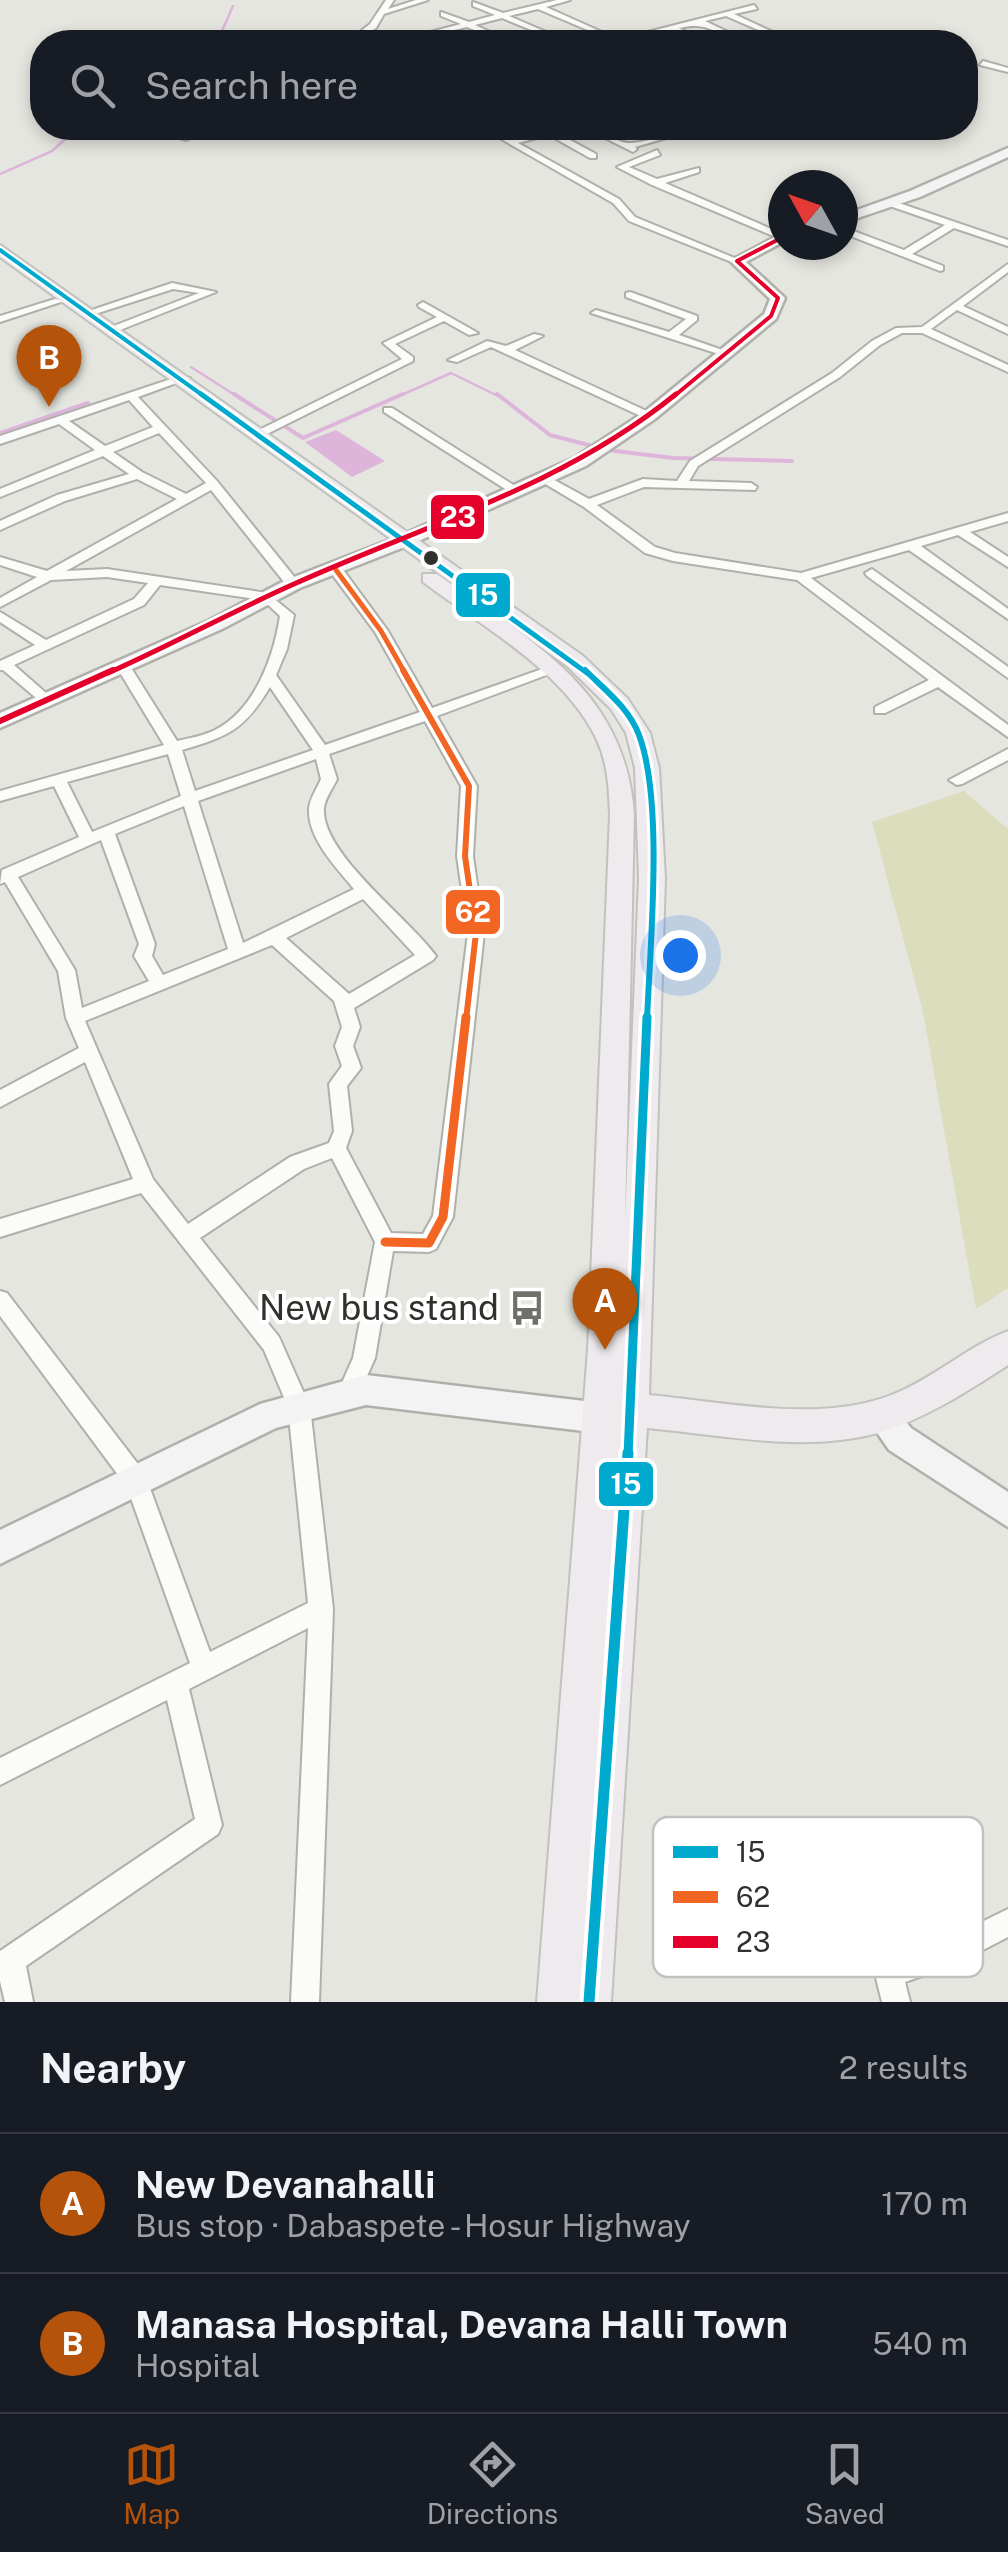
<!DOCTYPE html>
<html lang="en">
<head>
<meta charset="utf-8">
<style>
  body { margin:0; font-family:"Public Sans",sans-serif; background:#20242c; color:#f1f3f6 }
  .compass { position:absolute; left:768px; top:170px; width:90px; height:90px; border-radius:50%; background:#171b24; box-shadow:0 5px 15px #0003; rotate:310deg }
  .you { position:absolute; left:680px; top:955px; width:35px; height:35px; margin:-25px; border:8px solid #fff; border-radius:50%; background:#1a73e8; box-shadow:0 0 0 15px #1a73e833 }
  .badge { display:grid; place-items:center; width:65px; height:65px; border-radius:50%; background:#b45309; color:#fff; font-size:32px; font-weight:700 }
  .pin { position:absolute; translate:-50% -82px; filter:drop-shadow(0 2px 5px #0008) }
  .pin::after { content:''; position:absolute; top:52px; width:35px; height:30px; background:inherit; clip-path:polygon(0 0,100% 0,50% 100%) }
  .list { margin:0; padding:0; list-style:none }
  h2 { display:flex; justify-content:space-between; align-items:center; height:130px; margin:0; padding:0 40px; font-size:42px }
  h2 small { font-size:32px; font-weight:400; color:#9ea1a6 }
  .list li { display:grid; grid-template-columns:65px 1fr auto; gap:30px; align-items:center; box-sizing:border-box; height:140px; padding:0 40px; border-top:2px solid #363941 }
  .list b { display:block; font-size:38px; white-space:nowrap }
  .list p { margin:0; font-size:32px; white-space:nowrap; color:#9ea1a6 }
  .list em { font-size:32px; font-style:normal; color:#9ea1a6 }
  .icon { flex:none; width:55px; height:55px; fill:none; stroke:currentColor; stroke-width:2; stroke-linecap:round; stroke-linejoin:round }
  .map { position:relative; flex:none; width:1008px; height:2002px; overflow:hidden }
  .search { position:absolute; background:#171b24; box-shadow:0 5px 15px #0003; left:30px; right:30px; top:30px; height:110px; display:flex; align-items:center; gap:25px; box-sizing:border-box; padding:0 35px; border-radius:40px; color:#9ea1a6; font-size:38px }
  .sheet { height:410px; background:#171b24 }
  nav { display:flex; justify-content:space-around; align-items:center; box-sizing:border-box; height:140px; border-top:2px solid #363941; background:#171b24; font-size:28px; color:#9ea1a6 }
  nav a { display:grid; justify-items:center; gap:5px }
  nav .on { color:#b45309 }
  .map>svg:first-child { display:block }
  .green { fill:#dcddbd }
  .water { fill:#ddb5da }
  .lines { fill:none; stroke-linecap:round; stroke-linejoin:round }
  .stream-far1 { stroke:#ddb5da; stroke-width:2.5 }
  .stream { stroke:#ddb5da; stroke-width:4 }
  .street-casing { stroke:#b0b0ab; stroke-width:4 }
  .secondary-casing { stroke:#b0b0ab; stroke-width:5 }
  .primary-casing { stroke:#c1c1be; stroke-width:4 }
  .street { fill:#fbfbfa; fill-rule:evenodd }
  .secondary { fill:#f4f3f4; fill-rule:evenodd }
  .primary { fill:#eeeaed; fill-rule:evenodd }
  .bus-1-far4-casing { stroke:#fff; stroke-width:8 }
  .bus-1-far3-casing { stroke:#fff; stroke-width:10 }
  .bus-1-far2-casing { stroke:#fff; stroke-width:12 }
  .bus-1-far1-casing { stroke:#fff; stroke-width:16 }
  .bus-1-casing { stroke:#fff; stroke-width:19 }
  .bus-2-far2-casing { stroke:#fff; stroke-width:10 }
  .bus-2-far1-casing { stroke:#fff; stroke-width:12 }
  .bus-2-casing { stroke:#fff; stroke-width:16 }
  .bus-3-far2-casing { stroke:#fff; stroke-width:8 }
  .bus-3-far1-casing { stroke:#fff; stroke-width:10 }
  .bus-3-casing { stroke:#fff; stroke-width:12 }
  .bus-1-far4 { stroke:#00a9ce; stroke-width:4 }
  .bus-1-far3 { stroke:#00a9ce; stroke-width:5 }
  .bus-1-far2 { stroke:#00a9ce; stroke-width:6 }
  .bus-1-far1 { stroke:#00a9ce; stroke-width:9 }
  .bus-1 { stroke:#00a9ce; stroke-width:11 }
  .bus-2-far2 { stroke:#f26522; stroke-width:5 }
  .bus-2-far1 { stroke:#f26522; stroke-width:6 }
  .bus-2 { stroke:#f26522; stroke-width:9 }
  .bus-3-far2 { stroke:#e4002b; stroke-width:4 }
  .bus-3-far1 { stroke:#e4002b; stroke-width:5 }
  .bus-3 { stroke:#e4002b; stroke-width:6 }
  .bus-dot { fill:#30312c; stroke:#fff; stroke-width:4 }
  .labels { text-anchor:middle; stroke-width:8; stroke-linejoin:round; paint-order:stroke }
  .poi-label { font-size:35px; fill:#30312c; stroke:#fff; text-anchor:end }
  .key { fill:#fff; stroke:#c1c1c0; stroke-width:2.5 }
  .key-label { font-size:28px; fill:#30312c }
  .line-badge { stroke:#fff; stroke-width:4 }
  .badge-label { font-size:28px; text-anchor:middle; font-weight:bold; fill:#fff }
</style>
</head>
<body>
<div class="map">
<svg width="1008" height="2002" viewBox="0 0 1008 2002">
  <rect width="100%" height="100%" fill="#e6e6e0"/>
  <path class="green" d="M964 791 1008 829V1288L976 1309 923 1012 872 822Z"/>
  <path class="water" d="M336 430 385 461 352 477 305 442Z"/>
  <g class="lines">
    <path class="stream-far1" d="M217 42 233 6
      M0 174 52 151 78 128
      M191 367 238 397
      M397 397 451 373 500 397"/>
    <path class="stream" d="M234 394 303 438 403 394
      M497 394 550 435 596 447
      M0 433 88 403
      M607 450 673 458 792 461"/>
    <defs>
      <path id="street" d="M386 0H394L388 9 416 0H428L384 14 376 28 365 35 368 42H362L357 34 370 24Z
        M557 0H570L546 7 604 33V37L538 9 509 16 558 37V41L502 18 475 25 512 42H504L467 27 403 42H392L461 24 441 16V12L469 22 495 15 473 6V2L503 13Z
        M754 5 757 9 734 14 794 42H786L726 16 705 21 749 42C719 42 715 19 679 28L706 42H698L671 30 628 40 624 38Z
        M983 61 1008 68V72L980 65Z
        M206 128H217L186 140 179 138Z
        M482 128H491L512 139 559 128H571L557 133 596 154V158H590L549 135 518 143 619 199 635 217 742 261 734 263 629 221 613 203Z
        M585 128C601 127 614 143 630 143 654 143 677 126 701 128L635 147 637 149 633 152Z
        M657 150 660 155 629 167 657 179 699 168V172L665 183 783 234V240L652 185 617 167Z
        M890 200 1008 240V246L954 228 912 254 943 266V270L940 271 843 233V227L904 250 945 225 887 205 885 203Z
        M1008 264V272L963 306 1008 327V334L957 310 931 329 1008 365V372L922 333H902L880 345 840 377 698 466 689 481 751 483 757 487 755 490 644 487 597 505 655 547 675 553 801 573 1008 513V521L970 532 1008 557V567L958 535 921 546 1008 609V619L909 550 811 578 1008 725V737L938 687 885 713H875V707L929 680 797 580 673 561 645 553 584 507 537 479 547 476 589 499 643 479 677 481 690 461 832 373 872 341 896 328 922 327Z
        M172 283 216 292 115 332 110 329 111 327 199 293 173 289 95 314 86 312Z
        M630 292 697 316V320L679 335 734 354 725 356 591 313 596 310 669 332 686 319 626 297V293Z
        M55 299 64 301 0 322V316Z
        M423 302 478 333 469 335 444 321 395 344 413 357V361L263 436H255V432L402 359 383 343 437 317 419 307 418 305Z
        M534 334 543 336 515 350 653 414V418H645L491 347 457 362 448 360 487 341 506 346Z
        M180 376 190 378 138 397 217 481 300 584 298 587H288L211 490 66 571 107 569 267 593 294 615 287 649 276 675 325 745 420 712 375 632 329 570 331 567H341L388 631 432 708 545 668H555L557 671 437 716 477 786 473 856 484 933 453 1217 436 1249 429 1252 393 1251 375 1358 356 1401 348 1404 340 1401 337 1394 353 1358 375 1242 332 1158 304 1169 200 1238 279 1337 310 1407 333 1609 319 2002H291L308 1628 189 1689 222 1825 218 1834 26 1966 33 2002H5L0 1981V1951L195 1819 167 1700 0 1785V1758L190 1663 127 1487 0 1316V1291L7 1293 144 1472 210 1652 308 1603 288 1407 264 1350 141 1193 0 1237V1219L133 1179 85 1062 0 1107V1090L79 1048 66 1018 58 971 5 882 0 884 2 870 79 837 54 786 0 801V791L164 745 116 666 118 663H128L177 741C189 738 204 736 215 730 255 710 274 656 280 616L263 600 160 585 144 605 14 665 54 700 52 703H42L3 670H0V661L35 645 0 622V612L46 640 134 599 148 583 107 577 51 580 0 607V598L37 577 0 565V557L47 571 177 499 137 479 65 501 0 530V521L57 495 129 474 103 456 0 497V489L95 450 59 424 0 444V436ZM129 400 153 427 105 446 69 421ZM159 433 206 483 186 494 142 472 113 452ZM270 687 313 750 195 791 182 750C229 736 244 730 270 687ZM425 721 461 786 457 856 468 933 433 1216 423 1234 391 1233 346 1148 352 1131 347 1086 361 1068 353 1046 360 1027 354 1008 433 960 436 956C411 920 320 853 324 808 325 798 333 788 337 779L329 754ZM168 754 181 796 92 832 67 782ZM316 759 321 779C317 789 309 799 309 810 308 839 337 868 354 889L243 943 198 801ZM184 806 228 949 163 975 152 956 155 944 115 834ZM101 840 139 944 134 956 149 981 82 1008 75 970 18 877ZM363 899 415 955 349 994 286 938ZM272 945 334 1001 342 1027 335 1046 342 1066 329 1084 334 1131 329 1143 290 1157 188 1224 153 1179 85 1021Z
        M384 408H392L523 491 513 494 384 412Z
        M872 569 1008 667V678L867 576 865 573Z
        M1008 749V760L962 784 957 785 949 780Z
        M1008 1909V1937L954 1965 905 1982 910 2002H882L875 1974 879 1964 939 1943Z"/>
      <path id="secondary" d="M1008 148V157L920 197 843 223V215L910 191Z
        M783 233V242L746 262 785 298 776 319 655 419 586 466 412 544 300 588 222 629 0 728V713L208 621 286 580 400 536 574 458 643 413 764 314 770 299 730 261Z
        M366 1375 601 1403 612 1407 617 1418 612 1429 601 1433 366 1405 276 1428 0 1564V1530L260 1404Z
        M881 1400 892 1404 911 1428 1008 1492V1527L889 1450 865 1415 870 1404Z"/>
      <path id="primary" d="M0 245 583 656 628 699 650 733 659 768 665 878 649 1395C727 1402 819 1424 894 1394 934 1378 968 1346 1008 1331V1365C968 1391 925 1419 878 1433 804 1453 722 1435 647 1428L611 2002H537L588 1350 610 815C609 789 608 763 596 738 563 670 481 626 423 582V574H437C530 641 626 689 634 815L625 1223 639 878 635 768 626 733 611 709 567 666 0 257Z"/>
    </defs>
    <use href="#street" class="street-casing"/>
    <use href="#secondary" class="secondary-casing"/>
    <use href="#primary" class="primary-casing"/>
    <use href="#street" class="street"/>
    <use href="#secondary" class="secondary"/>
    <use href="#primary" class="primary"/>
    <defs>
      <path id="bus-1-far4" d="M0 250 205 397"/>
      <path id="bus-1-far3" d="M201 394 587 673"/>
      <path id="bus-1-far2" d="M585 670C605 690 629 708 639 735 664 802 650 946 647 1020"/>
      <path id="bus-1-far1" d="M628 1456 647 1017"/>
      <path id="bus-1" d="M589 2002 628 1453"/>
      <path id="bus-2-far2" d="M336 570 381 631 405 673"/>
      <path id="bus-2-far1" d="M403 670 469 786 465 856 476 933 466 1020"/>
      <path id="bus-2" d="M385 1242 429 1243 443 1217 466 1017"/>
      <path id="bus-3-far2" d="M673 397 771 316 778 298 737 261 783 237"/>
      <path id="bus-3-far1" d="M108 673C171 645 231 612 294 584 425 525 563 486 676 394"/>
      <path id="bus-3" d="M0 721 113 670"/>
    </defs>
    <use href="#bus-1-far4" class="bus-1-far4-casing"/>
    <use href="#bus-1-far3" class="bus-1-far3-casing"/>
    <use href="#bus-1-far2" class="bus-1-far2-casing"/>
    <use href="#bus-1-far1" class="bus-1-far1-casing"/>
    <use href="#bus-1" class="bus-1-casing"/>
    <use href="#bus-2-far2" class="bus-2-far2-casing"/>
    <use href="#bus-2-far1" class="bus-2-far1-casing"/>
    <use href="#bus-2" class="bus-2-casing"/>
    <use href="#bus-3-far2" class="bus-3-far2-casing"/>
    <use href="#bus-3-far1" class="bus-3-far1-casing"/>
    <use href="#bus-3" class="bus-3-casing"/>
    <use href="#bus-1-far4" class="bus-1-far4"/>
    <use href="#bus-1-far3" class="bus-1-far3"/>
    <use href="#bus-1-far2" class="bus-1-far2"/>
    <use href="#bus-1-far1" class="bus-1-far1"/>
    <use href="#bus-1" class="bus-1"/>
    <use href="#bus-2-far2" class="bus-2-far2"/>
    <use href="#bus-2-far1" class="bus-2-far1"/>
    <use href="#bus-2" class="bus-2"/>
    <use href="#bus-3-far2" class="bus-3-far2"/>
    <use href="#bus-3-far1" class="bus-3-far1"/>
    <use href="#bus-3" class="bus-3"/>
  </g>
  <defs>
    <symbol id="bus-bare" viewBox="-9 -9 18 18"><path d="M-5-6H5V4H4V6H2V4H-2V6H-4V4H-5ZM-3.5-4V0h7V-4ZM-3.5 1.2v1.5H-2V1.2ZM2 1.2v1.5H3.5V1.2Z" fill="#70706b" stroke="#fff" stroke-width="2.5" paint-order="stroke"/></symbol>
  </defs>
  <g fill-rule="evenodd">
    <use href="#bus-bare" x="502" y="1283" width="50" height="50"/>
  </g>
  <circle class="bus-dot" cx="431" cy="558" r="9"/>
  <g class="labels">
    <g class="poi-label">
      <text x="499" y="1320">New bus stand</text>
    </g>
  </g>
  <rect x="653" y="1817" width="330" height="160" rx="15" class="key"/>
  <rect x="673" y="1846" width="45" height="12" fill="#00a9ce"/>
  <rect x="673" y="1891" width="45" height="12" fill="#f26522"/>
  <rect x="673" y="1936" width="45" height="12" fill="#e4002b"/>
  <g class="key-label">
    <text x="736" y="1862">15</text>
    <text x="736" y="1907">62</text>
    <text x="736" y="1952">23</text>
  </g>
  <g class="line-badge">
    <rect x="429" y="493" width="57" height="48" rx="10" fill="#e4002b"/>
    <rect x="454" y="571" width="58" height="48" rx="10" fill="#00a9ce"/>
    <rect x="444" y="888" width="58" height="48" rx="10" fill="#f26522"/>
    <rect x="597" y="1460" width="58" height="48" rx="10" fill="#00a9ce"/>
  </g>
  <g class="badge-label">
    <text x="458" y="527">23</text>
    <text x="483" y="605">15</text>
    <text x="473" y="922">62</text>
    <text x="626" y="1494">15</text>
  </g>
</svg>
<svg class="compass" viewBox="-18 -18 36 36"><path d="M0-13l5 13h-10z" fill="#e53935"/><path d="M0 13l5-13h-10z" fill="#9ea1a6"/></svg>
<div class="you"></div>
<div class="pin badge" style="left:605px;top:1350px">A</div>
<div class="pin badge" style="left:49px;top:407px">B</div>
<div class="search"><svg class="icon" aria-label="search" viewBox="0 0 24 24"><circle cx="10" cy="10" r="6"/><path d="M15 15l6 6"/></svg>Search here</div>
</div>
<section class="sheet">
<h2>Nearby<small>2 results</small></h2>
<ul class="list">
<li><span class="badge">A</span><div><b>New Devanahalli</b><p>Bus stop · Dabaspete - Hosur Highway</p></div><em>170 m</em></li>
<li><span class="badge">B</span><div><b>Manasa Hospital, Devana Halli Town</b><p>Hospital</p></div><em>540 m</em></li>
</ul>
</section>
<nav>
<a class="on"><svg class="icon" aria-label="map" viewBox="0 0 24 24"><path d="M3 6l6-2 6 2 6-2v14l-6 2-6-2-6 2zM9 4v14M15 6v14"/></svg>Map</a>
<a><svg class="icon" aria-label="directions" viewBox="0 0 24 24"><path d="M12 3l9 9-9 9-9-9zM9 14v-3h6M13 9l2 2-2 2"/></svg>Directions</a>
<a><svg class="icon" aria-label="saved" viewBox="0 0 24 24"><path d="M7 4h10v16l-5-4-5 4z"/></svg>Saved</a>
</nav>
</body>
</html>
